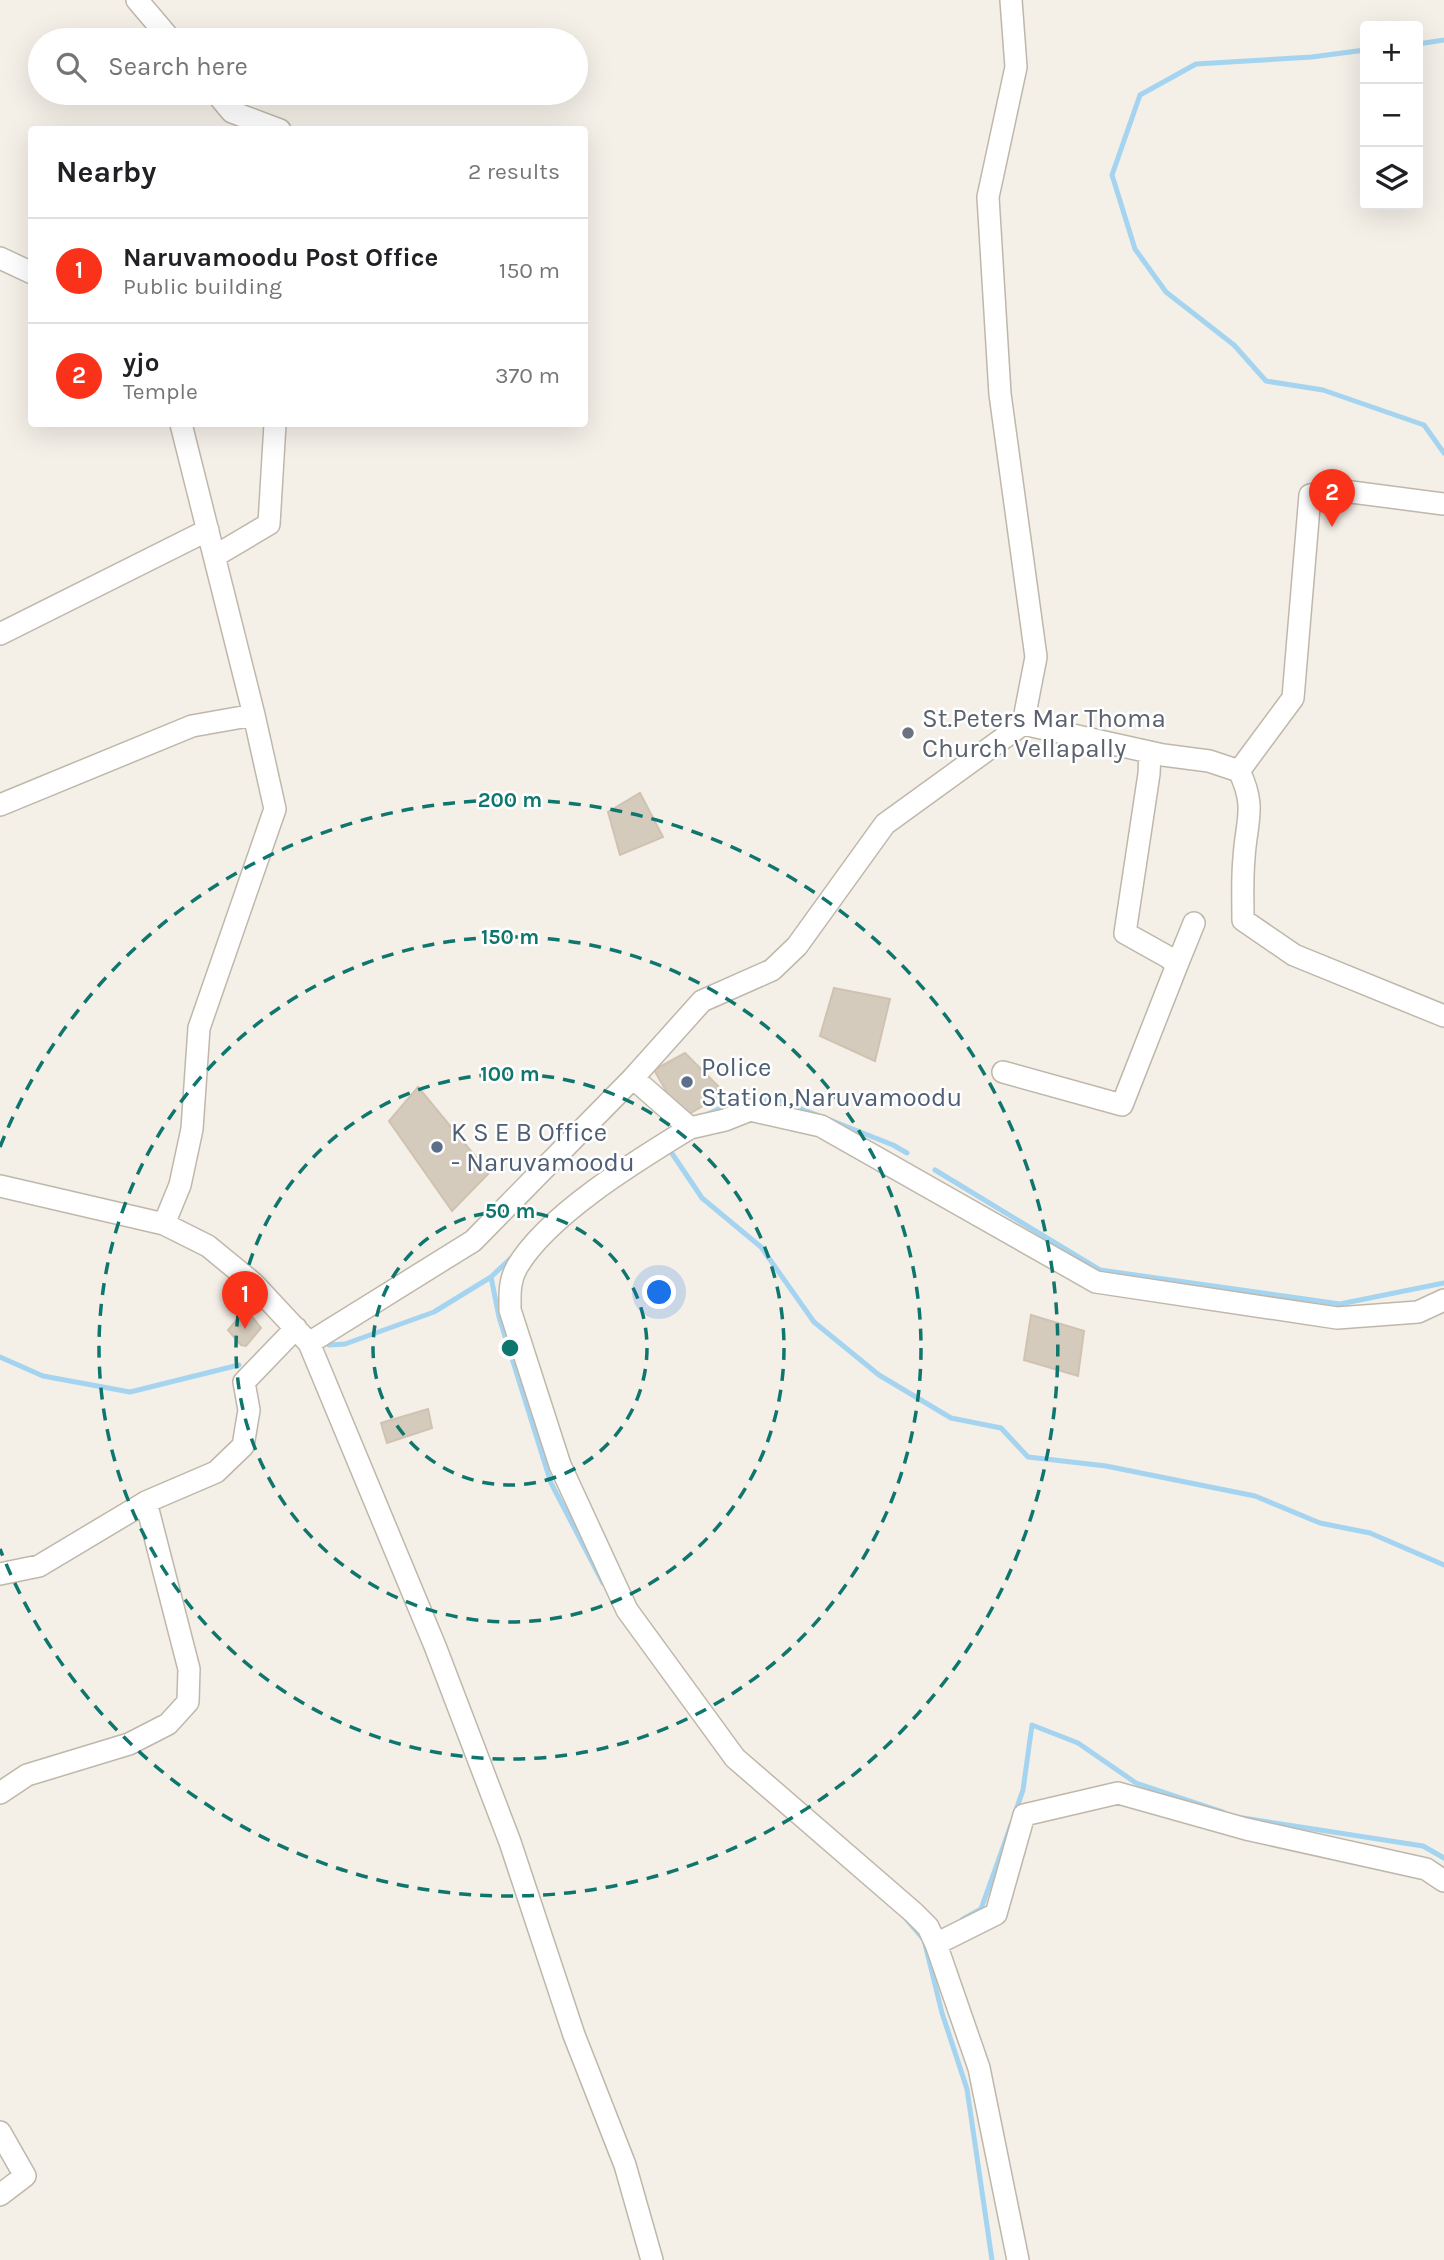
<!DOCTYPE html>
<html lang="en">
<head>
<meta charset="utf-8">
<style>
  body { margin:0; font-family:Karla,sans-serif; background:#f2f2f2; color:#202124 }
  .controls { position:absolute; right:21px; top:21px; display:grid; overflow:hidden; border-radius:7px; box-shadow:0 7px 28px #0002 }
  .controls button { width:63px; height:63px; display:grid; place-items:center; padding:0; border:0; border-bottom:2px solid #e0e0e0; background:#fff; color:#202124; font:35px sans-serif }
  .you { position:absolute; left:660px; top:1293px; width:24px; height:24px; margin:-18px; border:5px solid #fff; border-radius:50%; background:#1a73e8; box-shadow:0 0 0 10px #1a73e833 }
  .badge { display:grid; place-items:center; width:46px; height:46px; border-radius:50%; background:#f93219; color:#fff; font-size:23px; font-weight:700 }
  .pin { position:absolute; translate:-50% -58px; filter:drop-shadow(0 2px 4px #0008) }
  .pin::after { content:''; position:absolute; top:37px; width:24px; height:21px; background:inherit; clip-path:polygon(0 0,100% 0,50% 100%) }
  .list { margin:0; padding:0; list-style:none }
  h2 { display:flex; justify-content:space-between; align-items:center; height:91px; margin:0; padding:0 28px; font-size:30px }
  h2 small { font-size:23px; font-weight:400; color:#757577 }
  .list li { display:grid; grid-template-columns:46px 1fr auto; gap:21px; align-items:center; box-sizing:border-box; height:105px; padding:0 28px; border-top:2px solid #e0e0e0 }
  .list b { display:block; font-size:26px; white-space:nowrap }
  .list p { margin:0; font-size:23px; white-space:nowrap; color:#757577 }
  .list em { font-size:23px; font-style:normal; color:#757577 }
  .icon { flex:none; width:38px; height:38px; fill:none; stroke:currentColor; stroke-width:2; stroke-linecap:round; stroke-linejoin:round }
  .map { position:relative; flex:none; width:1444px; height:2260px; overflow:hidden }
  .search { position:absolute; background:#fff; box-shadow:0 7px 28px #0002; left:28px; top:28px; width:560px; height:77px; display:flex; align-items:center; gap:18px; box-sizing:border-box; padding:0 24px; border-radius:38px; color:#757577; font-size:26px }
  .panel { position:absolute; background:#fff; box-shadow:0 7px 28px #0002; left:28px; top:126px; width:560px; height:301px; border-radius:7px }
  .map>svg:first-child { display:block }
  .lines { fill:none; stroke-linecap:round; stroke-linejoin:round }
  .stream { stroke:#a4d4f0; stroke-width:5 }
  .building { fill:#d5cbbd; stroke:#d0c2b0; stroke-width:2 }
  .minor-casing { stroke:#bfb7aa; stroke-width:24 }
  .minor { stroke:#fff; stroke-width:21 }
  .ring { fill:none; stroke:#0f766e; stroke-width:3.5; stroke-dasharray:12 9 }
  .worship-dot { fill:#6b7280; stroke:#fff; stroke-width:2.5 }
  .service-dot { fill:#5c6f8a; stroke:#fff; stroke-width:2.5 }
  .labels { text-anchor:middle; stroke-width:5; stroke-linejoin:round; paint-order:stroke }
  .worship-label { font-size:26px; fill:#5b616d; stroke:#fff; text-anchor:start }
  .service-label { font-size:26px; fill:#4e5e75; stroke:#fff; text-anchor:start }
  .centre { fill:#0f766e; stroke:#fff; stroke-width:3.5 }
  .ring-label { font-size:21px; text-anchor:middle; font-weight:bold; fill:#0f766e; stroke:#fff; stroke-width:5; stroke-linejoin:round; paint-order:stroke }
</style>
</head>
<body>
<div class="map">
<svg width="1444" height="2260" viewBox="0 0 1444 2260">
  <rect width="100%" height="100%" fill="#f4efe7"/>
  <g class="lines">
    <path class="stream" d="M1418 44 1444 40
      M1365 50 1312 57 1196 64 1140 95 1112 175 1135 249 1166 292 1234 345 1266 381 1323 390 1424 425 1444 453
      M750 1102 773 1098 817 1115
      M704 1116 723 1107 740 1104
      M830 1120 893 1145 907 1153
      M667 1146 702 1198 761 1247 814 1322 879 1375 951 1418 1001 1428 1028 1457 1106 1466 1255 1496 1320 1523 1370 1533 1444 1565
      M935 1170 1100 1270 1340 1304 1444 1283
      M513 1256 491 1277 499 1317 551 1483 603 1583
      M329 1345 345 1344 434 1312 491 1277
      M0 1357 43 1376 130 1392 239 1365
      M1015 1813 1023 1790 1032 1725 1078 1743 1136 1783 1223 1812
      M1243 1818 1423 1846 1444 1858
      M963 1919 981 1909 1012 1822
      M907 1920 924 1940 942 2013 967 2089 992 2260"/>
  </g>
  <path class="building" d="M640 793 663 837 620 855 608 812Z
    M834 988 890 999 875 1061 820 1036Z
    M685 1053 725 1093 689 1114 680 1115 654 1070Z
    M418 1087 489 1173 452 1211 389 1121Z
    M246 1309 261 1328 246 1346 241 1345 228 1330Z
    M1031 1315 1084 1331 1078 1376 1024 1360Z
    M428 1409 432 1428 387 1443 381 1423Z"/>
  <g class="lines">
    <defs>
      <path id="minor" d="M137 0 171 40
        M216 93 232 112 280 130
        M0 258 32 273
        M181 424 254 715
        M215 556 269 524 275 424
        M0 634 208 530
        M1023 724 1163 755 1209 761 1239 771C1257 807 1246 822 1244 858 1242 879 1243 899 1243 920L1294 955 1444 1016
        M1239 771 1293 698 1310 495 1336 490 1444 504
        M0 805 192 726 254 715 275 809 199 1028 192 1129 180 1185 164 1224
        M1177 965 1194 923
        M1003 1072 1122 1105 1177 965 1168 957 1125 933 1149 774 1150 752
        M633 1078 690 1128 725 1120 750 1110 821 1126 1096 1282 1337 1318 1418 1312 1444 1300
        M690 1128C638 1160 548 1214 517 1267 509 1281 510 1294 510 1310L560 1465 627 1610 735 1758 913 1912 928 1927 936 1944 996 1914 1024 1815 1118 1793 1246 1829 1426 1869 1444 1881
        M0 1186 164 1224 208 1246 253 1283 309 1343 435 1646 510 1842 574 2035 625 2165 652 2260
        M309 1343 473 1241 633 1078 702 1001 772 970 797 946 885 824 1023 724 1036 657 1000 394 988 197 1016 67 1011 0
        M0 1574 39 1566 146 1502 216 1472 243 1446 249 1410 244 1382 296 1328
        M0 1793 27 1775 129 1744 168 1724 188 1702 189 1669 146 1502
        M936 1944 979 2068 1018 2260
        M0 2132 25 2176 0 2195"/>
    </defs>
    <use href="#minor" class="minor-casing"/>
    <use href="#minor" class="minor"/>
  </g>
  <g class="ring">
    <circle cx="510" cy="1348" r="137"/>
    <circle cx="510" cy="1348" r="274"/>
    <circle cx="510" cy="1348" r="411"/>
    <path d="M0 1147A548 548 0 1 1 0 1549"/>
  </g>
  <circle class="worship-dot" cx="908" cy="733" r="7"/>
  <g class="service-dot">
    <circle cx="687" cy="1082" r="7"/>
    <circle cx="437" cy="1147" r="7"/>
  </g>
  <g class="labels">
    <g class="worship-label">
      <text x="922" y="727">St.Peters Mar Thoma<tspan x="922" dy="30">Church Vellapally</tspan></text>
    </g>
    <g class="service-label">
      <text x="701" y="1076">Police<tspan x="701" dy="30">Station,Naruvamoodu</tspan></text>
      <text x="451" y="1141">K S E B Office<tspan x="451" dy="30">- Naruvamoodu</tspan></text>
    </g>
  </g>
  <circle cx="510" cy="1348" r="10" class="centre"/>
  <g class="ring-label">
    <text x="510" y="807">200 m</text>
    <text x="510" y="944">150 m</text>
    <text x="510" y="1081">100 m</text>
    <text x="510" y="1218">50 m</text>
  </g>
</svg>
<div class="controls">
<button>+</button>
<button>−</button>
<button><svg class="icon" aria-label="layers" viewBox="0 0 24 24"><path d="M12 4l9 5-9 5-9-5zM3 14l9 5 9-5"/></svg></button>
</div>
<div class="you"></div>
<div class="pin badge" style="left:245px;top:1329px">1</div>
<div class="pin badge" style="left:1332px;top:527px">2</div>
<div class="search"><svg class="icon" aria-label="search" viewBox="0 0 24 24"><circle cx="10" cy="10" r="6"/><path d="M15 15l6 6"/></svg>Search here</div>
<section class="panel">
<h2>Nearby<small>2 results</small></h2>
<ul class="list">
<li><span class="badge">1</span><div><b>Naruvamoodu Post Office</b><p>Public building</p></div><em>150 m</em></li>
<li><span class="badge">2</span><div><b>yjo</b><p>Temple</p></div><em>370 m</em></li>
</ul>
</section>
</div>
</body>
</html>
